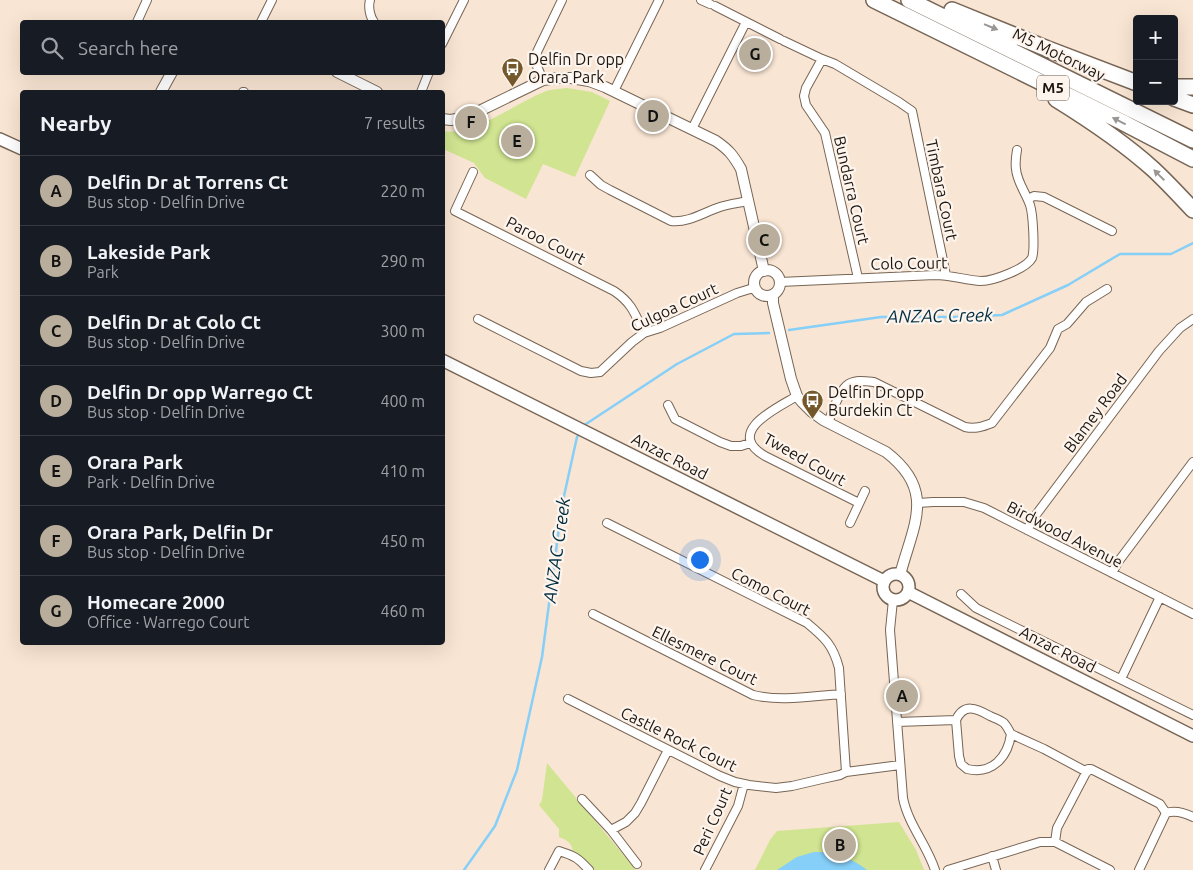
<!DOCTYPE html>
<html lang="en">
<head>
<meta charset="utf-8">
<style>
  body { margin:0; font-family:Ubuntu,sans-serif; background:#20242c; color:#f1f3f6 }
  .controls { position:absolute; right:15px; top:15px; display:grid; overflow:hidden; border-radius:5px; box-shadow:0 5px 20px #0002 }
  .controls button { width:45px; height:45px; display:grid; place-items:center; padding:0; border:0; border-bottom:1px solid #363941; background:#171b24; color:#f1f3f6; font:25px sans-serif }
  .you { position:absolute; left:699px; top:559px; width:18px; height:18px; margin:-12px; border:4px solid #fff; border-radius:50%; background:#1a73e8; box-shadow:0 0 0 8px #1a73e833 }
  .badge { display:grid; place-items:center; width:32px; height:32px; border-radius:50%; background:#b9ad9b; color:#111; font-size:16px; font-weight:700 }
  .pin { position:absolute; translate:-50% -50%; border:2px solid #fff; box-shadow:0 1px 5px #0006 }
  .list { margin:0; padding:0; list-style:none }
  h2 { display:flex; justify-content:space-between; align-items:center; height:65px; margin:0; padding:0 20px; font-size:21px }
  h2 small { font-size:16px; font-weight:400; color:#9ea1a6 }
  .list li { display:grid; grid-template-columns:32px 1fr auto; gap:15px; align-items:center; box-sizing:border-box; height:70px; padding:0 20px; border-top:1px solid #363941 }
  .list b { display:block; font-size:19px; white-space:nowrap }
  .list p { margin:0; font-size:16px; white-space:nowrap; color:#9ea1a6 }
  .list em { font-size:16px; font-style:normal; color:#9ea1a6 }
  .icon { flex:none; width:28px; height:28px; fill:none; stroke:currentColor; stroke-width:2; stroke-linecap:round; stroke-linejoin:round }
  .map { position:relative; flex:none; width:1193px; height:870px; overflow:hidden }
  .search { position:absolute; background:#171b24; box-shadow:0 5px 20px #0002; left:20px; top:20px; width:425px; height:55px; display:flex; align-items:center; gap:12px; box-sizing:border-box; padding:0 18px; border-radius:5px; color:#9ea1a6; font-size:19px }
  .panel { position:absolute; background:#171b24; box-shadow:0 5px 20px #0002; left:20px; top:90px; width:425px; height:555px; border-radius:5px }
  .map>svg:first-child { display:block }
  .green { fill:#d0e491 }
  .water { fill:#85cff8 }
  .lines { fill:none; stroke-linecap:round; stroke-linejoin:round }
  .stream { stroke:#85cff8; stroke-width:2.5 }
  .minor-casing { stroke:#776555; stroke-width:10 }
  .tertiary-casing { stroke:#776555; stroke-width:12 }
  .secondary-casing { stroke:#776555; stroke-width:14 }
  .motorway-casing { stroke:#776555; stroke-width:18 }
  .minor { stroke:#fff; stroke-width:8 }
  .tertiary { stroke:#fff; stroke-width:10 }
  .secondary { stroke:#fff; stroke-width:11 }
  .motorway { stroke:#fff; stroke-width:15 }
  .oneway { fill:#999693 }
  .labels { text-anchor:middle; stroke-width:4.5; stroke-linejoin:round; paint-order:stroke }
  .shield { fill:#fdf5ed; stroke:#605952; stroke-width:1 }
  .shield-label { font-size:15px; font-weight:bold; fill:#1d1610 }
  .street-label { font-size:16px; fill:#1d1610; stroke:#fdf5ed }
  .poi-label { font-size:16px; fill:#1d1610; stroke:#fdf5ed; text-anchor:start }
  .water-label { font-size:18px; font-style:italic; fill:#002d41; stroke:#fdf5ed }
</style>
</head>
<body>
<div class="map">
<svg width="1193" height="870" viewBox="0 0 1193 870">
  <rect width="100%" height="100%" fill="#f9e5d3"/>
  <path class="green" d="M567 88 592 92 610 101 575 177 543 164 526 199 485 178 474 163 443 149V131C472 137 516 103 544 92 550 89 559 89 567 88Z
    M547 763 636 870H593C587 863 582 855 573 852 572 843 567 840 559 837V829L539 805 542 800Z
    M899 822 916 850 924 870H755L770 840 777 831Z"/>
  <path class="water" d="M814 852C833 851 852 858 867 870H777L797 857Z"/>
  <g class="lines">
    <path class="stream" d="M789 330 881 317H954L1002 315 1068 285 1120 254H1171L1193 243
      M584 426 586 424 677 364 734 334 769 333
      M464 870 495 826 517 770 542 657 562 505 577 437 580 433"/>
    <defs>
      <path id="minor" d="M370 0C368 7 370 17 374 22
        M701 0 710 4
        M715 6 780 39
        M137 22 147 0
        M261 22 272 0
        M784 41 822 59 835 64 899 102 912 111 946 275
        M442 44 464 0
        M822 59 806 88 804 96 806 105 825 133 858 278
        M543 80 536 64 537 52 562 0
        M614 91 659 0
        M243 92H244
        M421 92 429 72
        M692 129 746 22
        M473 172 455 211 614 291C632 303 635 314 644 333
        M590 175 601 185 610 190 671 221C689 223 704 212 720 207 729 204 739 203 748 201
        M1028 199 1034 196 1044 197 1112 231
        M780 282 935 275C951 275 965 280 981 281 993 281 1026 269 1032 258 1035 250 1033 214 1030 205 1026 193 1017 182 1016 169 1015 163 1016 156 1017 150
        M478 319 581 371 591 373 600 372 632 342 644 333 660 328 737 293 750 289H755
        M797 396C777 408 724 432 765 456L859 503
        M668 405 675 419 720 442 731 446H741L750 443
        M828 423C832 412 838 394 846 386 854 379 865 381 874 382L965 427C975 429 982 427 992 423L1050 348 1058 329 1067 324 1086 302 1107 289
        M918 503 933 502H964L984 508 1193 614
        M607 523 807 623C825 638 833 645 839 668L846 772
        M850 523 865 491
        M1027 530 1035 516 1159 351 1180 328 1193 319
        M1112 573 1118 562 1193 462
        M961 594 976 608 1193 715
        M893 600 890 630 903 798C908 824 927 845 935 870
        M593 614 753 695C781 702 812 696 841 694
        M1121 679 1160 597
        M568 699 720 776 735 782 749 785 776 788 792 786 822 779 840 775 846 772 900 765
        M897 722 956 720C964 703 976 708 990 716 994 718 1000 720 1004 723 1007 726 1009 731 1011 734 1008 757 992 775 967 769L961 764 959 756 956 720
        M1011 734 1044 749 1087 772
        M582 799 611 830 637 864
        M611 830 626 822 635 813 641 803 668 750
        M1055 842 1057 828 1088 769H1091L1160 804 1166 813
        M992 856 996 870
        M549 870 559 851C575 856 578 858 589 870
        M705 870 738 806 744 784
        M948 870 1040 842H1055L1110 870
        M1139 870 1166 813C1175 810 1185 813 1193 817"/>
      <path id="tertiary" d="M337 72 377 92
        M161 92 172 72
        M442 119 451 120 467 117 543 80 558 78H571L589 81 605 87 716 141C729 150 733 155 741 169L764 271
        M754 283a13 13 0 1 1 26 0a13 13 0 1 1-26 0Z
        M773 295V303L791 379 797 396 802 402 812 412 823 420 886 452C937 491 913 525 900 575"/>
      <path id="secondary" d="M0 139 22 149
        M442 360 884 581
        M883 587a13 13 0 1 1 26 0a13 13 0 1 1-26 0Z
        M908 592 1193 736"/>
      <path id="motorway" d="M874 0 1122 122 1193 159
        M909 0 1193 140
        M952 10 1048 49 1137 83
        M1174 87H1193
        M1174 98 1193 105
        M1056 99C1090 120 1123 142 1153 169 1167 182 1180 196 1193 210"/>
    </defs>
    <use href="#minor" class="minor-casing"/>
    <use href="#tertiary" class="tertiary-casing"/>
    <use href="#secondary" class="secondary-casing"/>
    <use href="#motorway" class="motorway-casing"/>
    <use href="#minor" class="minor"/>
    <use href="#tertiary" class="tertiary"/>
    <use href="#secondary" class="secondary"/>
    <use href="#motorway" class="motorway"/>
  </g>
  <defs><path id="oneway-solid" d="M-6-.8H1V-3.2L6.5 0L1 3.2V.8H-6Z" transform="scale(1.25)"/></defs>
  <g class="oneway">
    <use href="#oneway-solid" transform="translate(991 27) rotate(22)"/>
    <use href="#oneway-solid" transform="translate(1119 121) rotate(-153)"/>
    <use href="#oneway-solid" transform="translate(1159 175) rotate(-135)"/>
  </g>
  <defs>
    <symbol id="bus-pin" viewBox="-11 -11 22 30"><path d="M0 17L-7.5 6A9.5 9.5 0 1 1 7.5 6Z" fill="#74582b" stroke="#fdf5ed"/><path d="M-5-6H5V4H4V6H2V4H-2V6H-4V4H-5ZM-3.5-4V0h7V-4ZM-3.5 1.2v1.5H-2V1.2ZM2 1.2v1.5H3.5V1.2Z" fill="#fff"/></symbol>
  </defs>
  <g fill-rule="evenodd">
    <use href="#bus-pin" x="500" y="56" width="25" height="34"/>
    <use href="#bus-pin" x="800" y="388" width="25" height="34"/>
  </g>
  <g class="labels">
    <rect class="shield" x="1037" y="75.5" width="32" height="25" rx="4"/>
    <g class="shield-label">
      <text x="1053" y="93">M5</text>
    </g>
    <g class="street-label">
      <text transform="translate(1059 54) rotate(26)" y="6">M5 Motorway</text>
      <text transform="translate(852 190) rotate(77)" y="6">Bundarra Court</text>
      <text transform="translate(942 190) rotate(78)" y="6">Timbara Court</text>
      <text transform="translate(546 240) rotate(27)" y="6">Paroo Court</text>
      <text transform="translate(909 263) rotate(-1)" y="6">Colo Court</text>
      <text transform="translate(674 307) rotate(-25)" y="6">Culgoa Court</text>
      <text transform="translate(1095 413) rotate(-53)" y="6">Blamey Road</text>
      <text transform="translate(670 456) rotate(27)" y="6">Anzac Road</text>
      <text transform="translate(805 459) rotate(29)" y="6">Tweed Court</text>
      <text transform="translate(1065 534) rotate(27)" y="6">Birdwood Avenue</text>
      <text transform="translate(771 591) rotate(27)" y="6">Como Court</text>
      <text transform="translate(1058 649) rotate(27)" y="6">Anzac Road</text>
      <text transform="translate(705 655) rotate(26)" y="6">Ellesmere Court</text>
      <text transform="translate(679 739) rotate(26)" y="6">Castle Rock Court</text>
      <text transform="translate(712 821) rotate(-66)" y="6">Peri Court</text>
    </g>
    <g class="poi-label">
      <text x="528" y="65">Delfin Dr opp<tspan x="528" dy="18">Orara Park</tspan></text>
      <text x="828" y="398">Delfin Dr opp<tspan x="828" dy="18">Burdekin Ct</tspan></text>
    </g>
    <g class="water-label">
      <text transform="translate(940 316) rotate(-1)" y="6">ANZAC Creek</text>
      <text transform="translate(557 550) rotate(-82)" y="6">ANZAC Creek</text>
    </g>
  </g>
</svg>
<div class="controls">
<button>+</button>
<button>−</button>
</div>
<div class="you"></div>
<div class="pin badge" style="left:902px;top:696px">A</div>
<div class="pin badge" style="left:840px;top:845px">B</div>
<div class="pin badge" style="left:764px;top:240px">C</div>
<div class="pin badge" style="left:653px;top:116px">D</div>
<div class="pin badge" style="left:517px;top:141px">E</div>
<div class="pin badge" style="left:471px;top:122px">F</div>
<div class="pin badge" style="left:755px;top:54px">G</div>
<div class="search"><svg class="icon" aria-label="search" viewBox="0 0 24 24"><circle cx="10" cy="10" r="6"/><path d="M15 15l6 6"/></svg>Search here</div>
<section class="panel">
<h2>Nearby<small>7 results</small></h2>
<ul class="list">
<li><span class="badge">A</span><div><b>Delfin Dr at Torrens Ct</b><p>Bus stop · Delfin Drive</p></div><em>220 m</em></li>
<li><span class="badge">B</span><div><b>Lakeside Park</b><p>Park</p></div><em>290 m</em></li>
<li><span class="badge">C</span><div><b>Delfin Dr at Colo Ct</b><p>Bus stop · Delfin Drive</p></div><em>300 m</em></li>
<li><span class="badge">D</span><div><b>Delfin Dr opp Warrego Ct</b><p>Bus stop · Delfin Drive</p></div><em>400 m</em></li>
<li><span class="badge">E</span><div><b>Orara Park</b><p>Park · Delfin Drive</p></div><em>410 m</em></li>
<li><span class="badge">F</span><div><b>Orara Park, Delfin Dr</b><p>Bus stop · Delfin Drive</p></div><em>450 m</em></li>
<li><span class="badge">G</span><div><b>Homecare 2000</b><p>Office · Warrego Court</p></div><em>460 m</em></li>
</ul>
</section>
</div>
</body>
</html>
